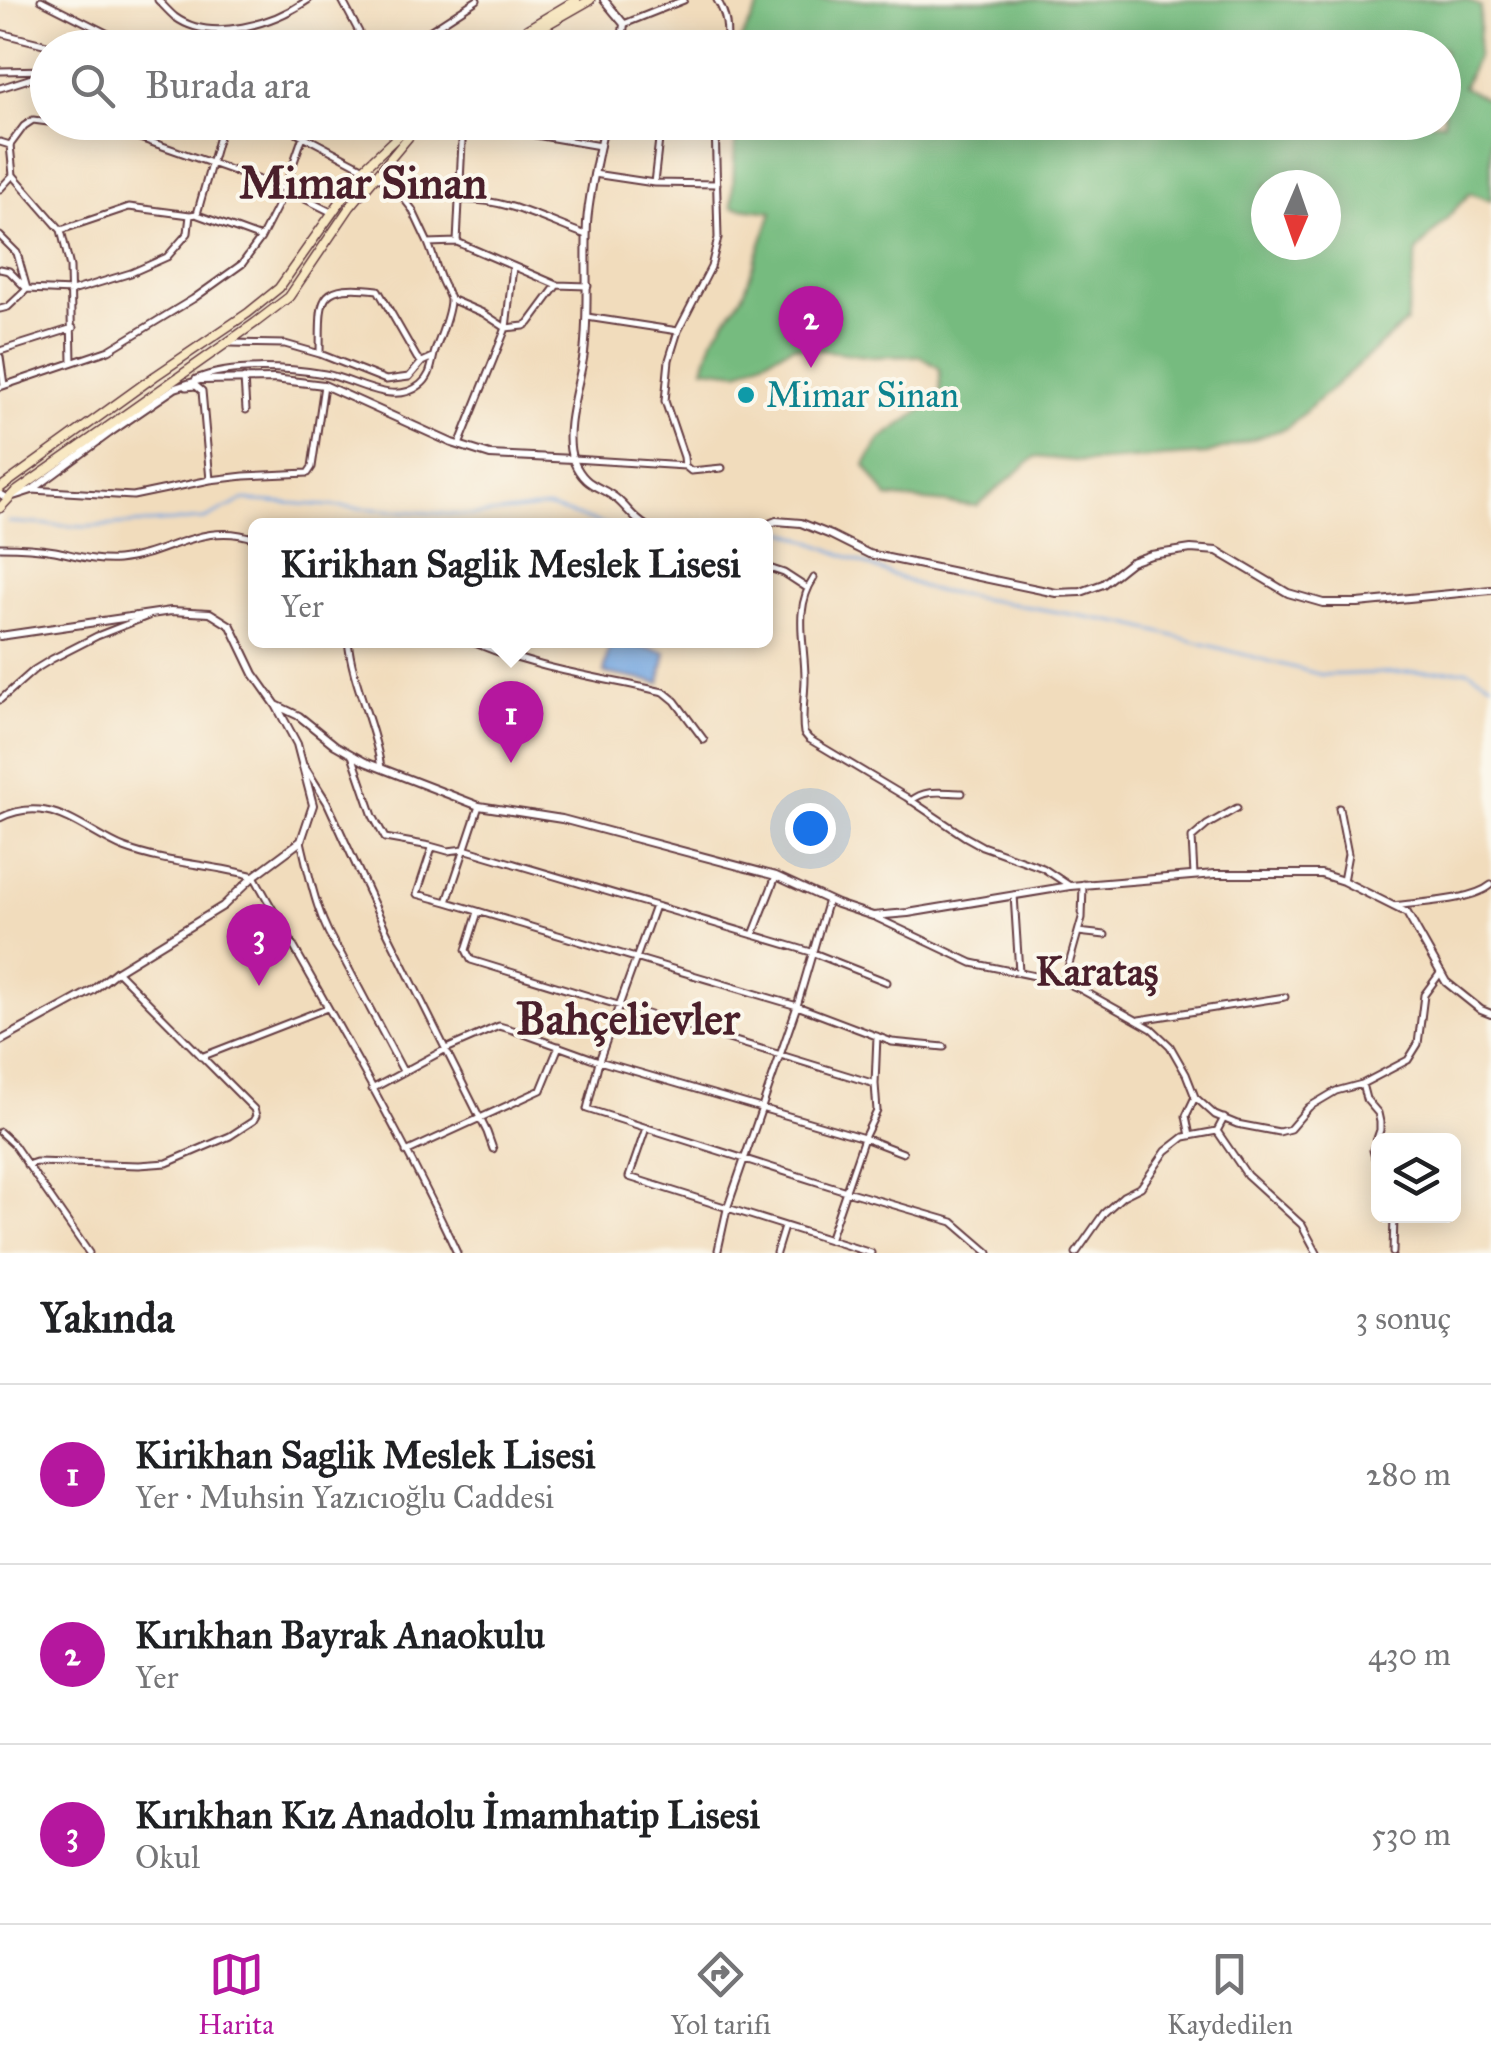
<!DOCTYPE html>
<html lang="tr">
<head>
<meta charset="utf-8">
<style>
  body { margin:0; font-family:"IM FELL Great Primer",serif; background:#f2f2f2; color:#202124 }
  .controls { position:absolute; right:30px; bottom:30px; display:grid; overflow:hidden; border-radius:15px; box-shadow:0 5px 25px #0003 }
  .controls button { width:90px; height:90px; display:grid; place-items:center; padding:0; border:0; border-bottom:2px solid #e0e0e0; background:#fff; color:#202124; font:50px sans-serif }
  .compass { position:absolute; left:1251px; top:170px; width:90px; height:90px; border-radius:50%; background:#fff; box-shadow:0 5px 25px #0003; rotate:182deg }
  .you { position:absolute; left:810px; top:828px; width:35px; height:35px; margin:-25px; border:8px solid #fff; border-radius:50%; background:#1a73e8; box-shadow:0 0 0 15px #1a73e833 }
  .badge { display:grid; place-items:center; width:65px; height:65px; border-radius:50%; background:#b5179e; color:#fff; font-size:32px; font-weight:700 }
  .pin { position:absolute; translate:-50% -82px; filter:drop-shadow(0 2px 5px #0008) }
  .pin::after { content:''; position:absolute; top:52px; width:35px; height:30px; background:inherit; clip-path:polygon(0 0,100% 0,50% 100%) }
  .popup { position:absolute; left:248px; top:518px; width:525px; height:130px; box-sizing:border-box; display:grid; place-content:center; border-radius:15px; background:#fff; filter:drop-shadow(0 2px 8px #0005); font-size:32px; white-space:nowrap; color:#757577 }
  .popup b { font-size:38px; color:#202124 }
  .popup::after { content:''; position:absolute; left:50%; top:100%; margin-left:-20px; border:20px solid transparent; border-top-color:#fff }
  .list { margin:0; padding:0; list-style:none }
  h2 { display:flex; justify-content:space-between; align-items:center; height:130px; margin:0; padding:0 40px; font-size:42px }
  h2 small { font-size:32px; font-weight:400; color:#757577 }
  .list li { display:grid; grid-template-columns:65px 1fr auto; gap:30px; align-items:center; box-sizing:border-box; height:180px; padding:0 40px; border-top:2px solid #e0e0e0 }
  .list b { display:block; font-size:38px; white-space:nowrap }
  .list p { margin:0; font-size:32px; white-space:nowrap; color:#757577 }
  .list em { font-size:32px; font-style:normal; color:#757577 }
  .icon { flex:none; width:55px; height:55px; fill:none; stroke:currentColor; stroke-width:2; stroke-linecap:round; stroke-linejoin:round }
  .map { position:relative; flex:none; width:1491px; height:1253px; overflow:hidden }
  .search { position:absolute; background:#fff; box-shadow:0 5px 25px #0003; left:30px; right:30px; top:30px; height:110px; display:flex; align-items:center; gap:25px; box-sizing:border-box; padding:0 35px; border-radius:55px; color:#757577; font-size:38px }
  .sheet { height:670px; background:#fff }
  nav { display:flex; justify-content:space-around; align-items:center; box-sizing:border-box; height:140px; border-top:2px solid #e0e0e0; background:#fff; font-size:28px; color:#757577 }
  nav a { display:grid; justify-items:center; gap:5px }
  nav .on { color:#b5179e }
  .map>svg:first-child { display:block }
  .forest { fill:#76bb7f; stroke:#606d55; stroke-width:2.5; fill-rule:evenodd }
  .water { fill:#73a5df; stroke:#5e6285; stroke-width:2.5 }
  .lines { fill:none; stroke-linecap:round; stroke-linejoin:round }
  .stream { stroke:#73a5df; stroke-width:2.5 }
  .minor-casing { stroke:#633b41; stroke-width:9 }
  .tertiary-casing { stroke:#633b41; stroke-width:10 }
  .secondary-casing { stroke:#633b41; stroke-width:11 }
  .minor { stroke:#fff; stroke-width:5 }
  .tertiary { stroke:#fff; stroke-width:6 }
  .secondary { stroke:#f8e8c3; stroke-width:8 }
  .culture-dot { fill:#0f9aa8; stroke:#fbf7ec; stroke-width:4 }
  .labels { text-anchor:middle; stroke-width:8; stroke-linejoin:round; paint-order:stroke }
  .culture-label { font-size:35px; fill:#0d838f; stroke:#fbf7ec; text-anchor:start }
  .quarter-label { font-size:40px; font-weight:bold; fill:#4a1f2b; stroke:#fbf7ec }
  .district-label { font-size:45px; font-weight:bold; fill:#4a1f2b; stroke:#fbf7ec }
</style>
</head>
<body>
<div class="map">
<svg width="1491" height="1253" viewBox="0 0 1491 1253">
  <rect width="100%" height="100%" fill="#fbf7ec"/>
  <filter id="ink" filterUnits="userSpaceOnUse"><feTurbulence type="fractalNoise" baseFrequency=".01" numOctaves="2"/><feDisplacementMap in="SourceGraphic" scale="20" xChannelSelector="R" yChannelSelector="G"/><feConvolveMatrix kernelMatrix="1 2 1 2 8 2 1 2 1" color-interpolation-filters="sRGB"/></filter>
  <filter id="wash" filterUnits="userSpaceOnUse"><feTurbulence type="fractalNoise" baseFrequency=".0048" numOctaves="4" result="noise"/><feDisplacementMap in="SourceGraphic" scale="40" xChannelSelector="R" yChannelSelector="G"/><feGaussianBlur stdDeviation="2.25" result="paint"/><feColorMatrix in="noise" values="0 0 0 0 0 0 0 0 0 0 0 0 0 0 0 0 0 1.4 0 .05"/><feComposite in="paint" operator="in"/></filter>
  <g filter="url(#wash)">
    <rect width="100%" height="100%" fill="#f1dcbc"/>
    <path class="forest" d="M763 0H1465L1481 6 1477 57 1463 87 1491 101V201L1470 193 1417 251 1406 322 1287 428 1207 454 1086 462 1035 457 977 506 887 497 865 465 879 440 940 397V369L920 356 872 357 793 346 739 372 704 368 713 338 744 293 772 212 732 207 736 123 1444 122V48L740 47V41ZM1266 185H1326V245H1266Z"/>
    <path class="water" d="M610 641 666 652 660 683 604 673Z"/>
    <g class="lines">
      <path class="stream" d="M8 522 85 527 205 519 243 500 472 516 547 507 610 526
        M766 538 781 530 930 590 1128 624 1322 675 1468 670 1491 683"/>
    </g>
  </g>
  <g filter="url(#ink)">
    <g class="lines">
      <defs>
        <path id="minor" d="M41 0 120 40 126 48
          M158 0C163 5 169 12 175 17 212 44 274 23 308 0
          M342 0 359 32 357 48
          M717 0C727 15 728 30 726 48
          M624 24 684 0
          M230 31 232 48
          M0 33 59 48
          M403 48 477 0
          M540 48 545 26
          M0 71 48 70
          M0 88 48 73
          M48 122 33 120 24 126 10 145 13 175 61 230 70 267 72 362
          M54 122 134 136 285 189 333 213
          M277 122 364 168 397 190 412 209 428 243 457 242 557 285 529 323 524 326 506 328 483 313 450 299
          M463 125 530 134V122
          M530 134 600 146
          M0 142 10 145
          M594 174 654 183 717 184
          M654 183 661 122
          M0 189 13 175
          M460 200C503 197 547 221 586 235
          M198 215 261 238
          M61 230 129 207 190 215
          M0 236 17 253 27 289
          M457 242 463 122
          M0 269 9 271 25 287
          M557 285 588 286
          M0 309 8 307 27 289 72 291 131 273 167 257 188 233 190 215 197 214 223 122
          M587 317 678 331
          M231 343 285 344 320 354 386 380 409 377 422 362 433 357
          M0 351 73 328
          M320 354C321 300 314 282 378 290L417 358 422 362
          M0 357 4 385
          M244 378 246 410
          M196 379C231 364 288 368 325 374 354 379 393 407 420 385 432 376 431 364 435 351 440 338 450 313 450 300 450 298 445 287 444 286 437 272 434 257 428 243
          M0 387 109 350 193 299 242 264 261 238 281 199 303 136 306 122
          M186 387 196 386 202 391 210 480
          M459 445 506 328 513 267
          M573 459 685 466 684 457 665 401 669 360 678 331 711 267 718 238 715 122
          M685 466 691 471 722 468
          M32 490 133 496 210 480 244 476 308 473 312 467 324 385
          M0 547C19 547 37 548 55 551 75 555 97 562 118 560 168 555 203 520 256 539
          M766 567 784 573 807 588
          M814 578C793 609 805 643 805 678 805 696 801 715 804 733L809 739 906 797 964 836 982 846 1043 868 1070 886
          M348 640C352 684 375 724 381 768
          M468 640C530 668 598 677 664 692L675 701 704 740
          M0 700 34 670 52 659 97 636 148 616
          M352 755 373 816 385 838 430 846 432 848 417 894 447 902
          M305 767 327 802 384 926 487 1132 493 1149
          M911 801C926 788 944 793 962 793
          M479 806 447 902 797 1006 892 1042 944 1047
          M1339 808 1348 854 1343 881
          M0 818C14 811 30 808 46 811 71 815 99 838 124 848 166 864 211 864 254 876 323 1000 397 1124 457 1253
          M301 841C310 879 318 922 341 954L403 1071
          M430 846 448 851 464 849 811 952 887 982
          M1194 875 1192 838 1207 825 1237 808
          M1014 895 1019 972
          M655 906 599 1061 587 1109 846 1191 953 1222 989 1253
          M1393 906C1419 902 1472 901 1491 885
          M478 912 466 950 471 960 875 1084
          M877 918 972 963 1064 982 1082 990 1152 1029 1170 1046 1186 1074 1195 1097 1215 1115 1237 1124 1279 1132 1290 1129 1309 1107 1336 1091 1362 1084 1408 1060 1418 1044 1424 995 1441 972
          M1078 932 1105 935
          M753 935 776 876
          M1064 982 1082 918 1083 884
          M1139 1020 1285 997
          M201 1057 327 1008
          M1362 1084 1366 1099 1378 1113 1380 1122V1130L1373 1150 1378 1169
          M372 1089 446 1049 499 1026 513 1030 599 1061 864 1138 903 1153
          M646 1128 629 1177 871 1253
          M1217 1131 1247 1175 1302 1225 1317 1253
          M0 1132 14 1145 89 1253
          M1190 1136 1186 1116 1195 1097
          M406 1152 541 1090 559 1046
          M27 1165 36 1162 139 1165 167 1163 230 1136 253 1121 256 1116 254 1109 243 1098 117 971
          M829 1240 864 1138 877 1111 875 1084 877 1036
          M718 1250 727 1209 797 1006 828 900
          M776 1253 784 1227
          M1076 1253 1104 1213 1123 1196 1141 1187 1166 1151 1184 1137 1217 1131 1224 1118
          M1393 1253 1394 1216"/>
        <path id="tertiary" d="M604 0 624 24 621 48
          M605 122C598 155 590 188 587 222 585 265 589 309 584 353 580 383 562 432 573 460 586 490 600 484 618 500 628 509 634 519 646 526
          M0 494 7 498 32 490 112 431 175 388 200 380 274 379 324 385 452 443 490 455 573 459
          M764 526 776 521 801 523 831 535 869 554 1056 593 1081 592 1103 584 1131 562 1151 555 1191 549 1217 551 1288 593 1323 603H1358L1491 590
          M0 636 171 611 210 613 231 626 254 674 276 705 297 744 313 805 301 841 254 876 223 906 117 971 93 990 0 1041
          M276 705 299 716 335 745 365 762 479 806 562 819 776 876 837 904 873 916 908 913 1070 886 1215 874H1321L1343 881 1407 913 1446 982 1481 1010 1491 1014"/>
        <path id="secondary" d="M524 31 576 0
          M506 48 590 0
          M0 488 155 376 248 313 279 288 364 168 413 122
          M0 508 14 493 255 323 289 297 350 207 421 122"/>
      </defs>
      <use href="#minor" class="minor-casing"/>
      <use href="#tertiary" class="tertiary-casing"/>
      <use href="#secondary" class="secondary-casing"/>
      <use href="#minor" class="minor"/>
      <use href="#tertiary" class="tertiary"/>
      <use href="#secondary" class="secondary"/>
    </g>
  </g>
  <circle class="culture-dot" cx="746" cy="395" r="10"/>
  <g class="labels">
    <g class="culture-label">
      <text x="766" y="407">Mimar Sinan</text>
    </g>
    <g class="quarter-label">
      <text x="1097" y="985">Karataş</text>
    </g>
    <g class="district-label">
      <text x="363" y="198">Mimar Sinan</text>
      <text x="628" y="1034">Bahçelievler</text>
    </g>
  </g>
</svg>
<div class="controls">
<button><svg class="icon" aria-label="layers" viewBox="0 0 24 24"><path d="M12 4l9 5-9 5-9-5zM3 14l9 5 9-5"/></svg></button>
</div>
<svg class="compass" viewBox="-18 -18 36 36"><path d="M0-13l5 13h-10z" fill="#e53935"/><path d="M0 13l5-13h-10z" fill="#757577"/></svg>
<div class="you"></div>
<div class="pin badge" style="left:511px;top:763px">1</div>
<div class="popup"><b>Kirikhan Saglik Meslek Lisesi</b>Yer</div>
<div class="pin badge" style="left:811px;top:368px">2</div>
<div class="pin badge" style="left:259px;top:986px">3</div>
<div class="search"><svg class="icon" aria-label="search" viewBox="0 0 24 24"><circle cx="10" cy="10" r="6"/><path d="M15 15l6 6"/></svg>Burada ara</div>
</div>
<section class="sheet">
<h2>Yakında<small>3 sonuç</small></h2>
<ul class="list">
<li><span class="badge">1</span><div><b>Kirikhan Saglik Meslek Lisesi</b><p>Yer · Muhsin Yazıcıoğlu Caddesi</p></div><em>280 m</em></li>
<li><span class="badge">2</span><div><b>Kırıkhan Bayrak Anaokulu</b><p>Yer</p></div><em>430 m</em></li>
<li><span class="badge">3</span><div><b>Kırıkhan Kız Anadolu İmamhatip Lisesi</b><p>Okul</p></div><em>530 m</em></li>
</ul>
</section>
<nav>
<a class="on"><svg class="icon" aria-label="map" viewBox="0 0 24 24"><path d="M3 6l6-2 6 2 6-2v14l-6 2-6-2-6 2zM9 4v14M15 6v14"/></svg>Harita</a>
<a><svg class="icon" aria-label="directions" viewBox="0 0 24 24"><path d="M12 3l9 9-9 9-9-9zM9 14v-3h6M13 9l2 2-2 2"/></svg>Yol tarifi</a>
<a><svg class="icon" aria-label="saved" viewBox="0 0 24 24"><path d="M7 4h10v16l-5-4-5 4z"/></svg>Kaydedilen</a>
</nav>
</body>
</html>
